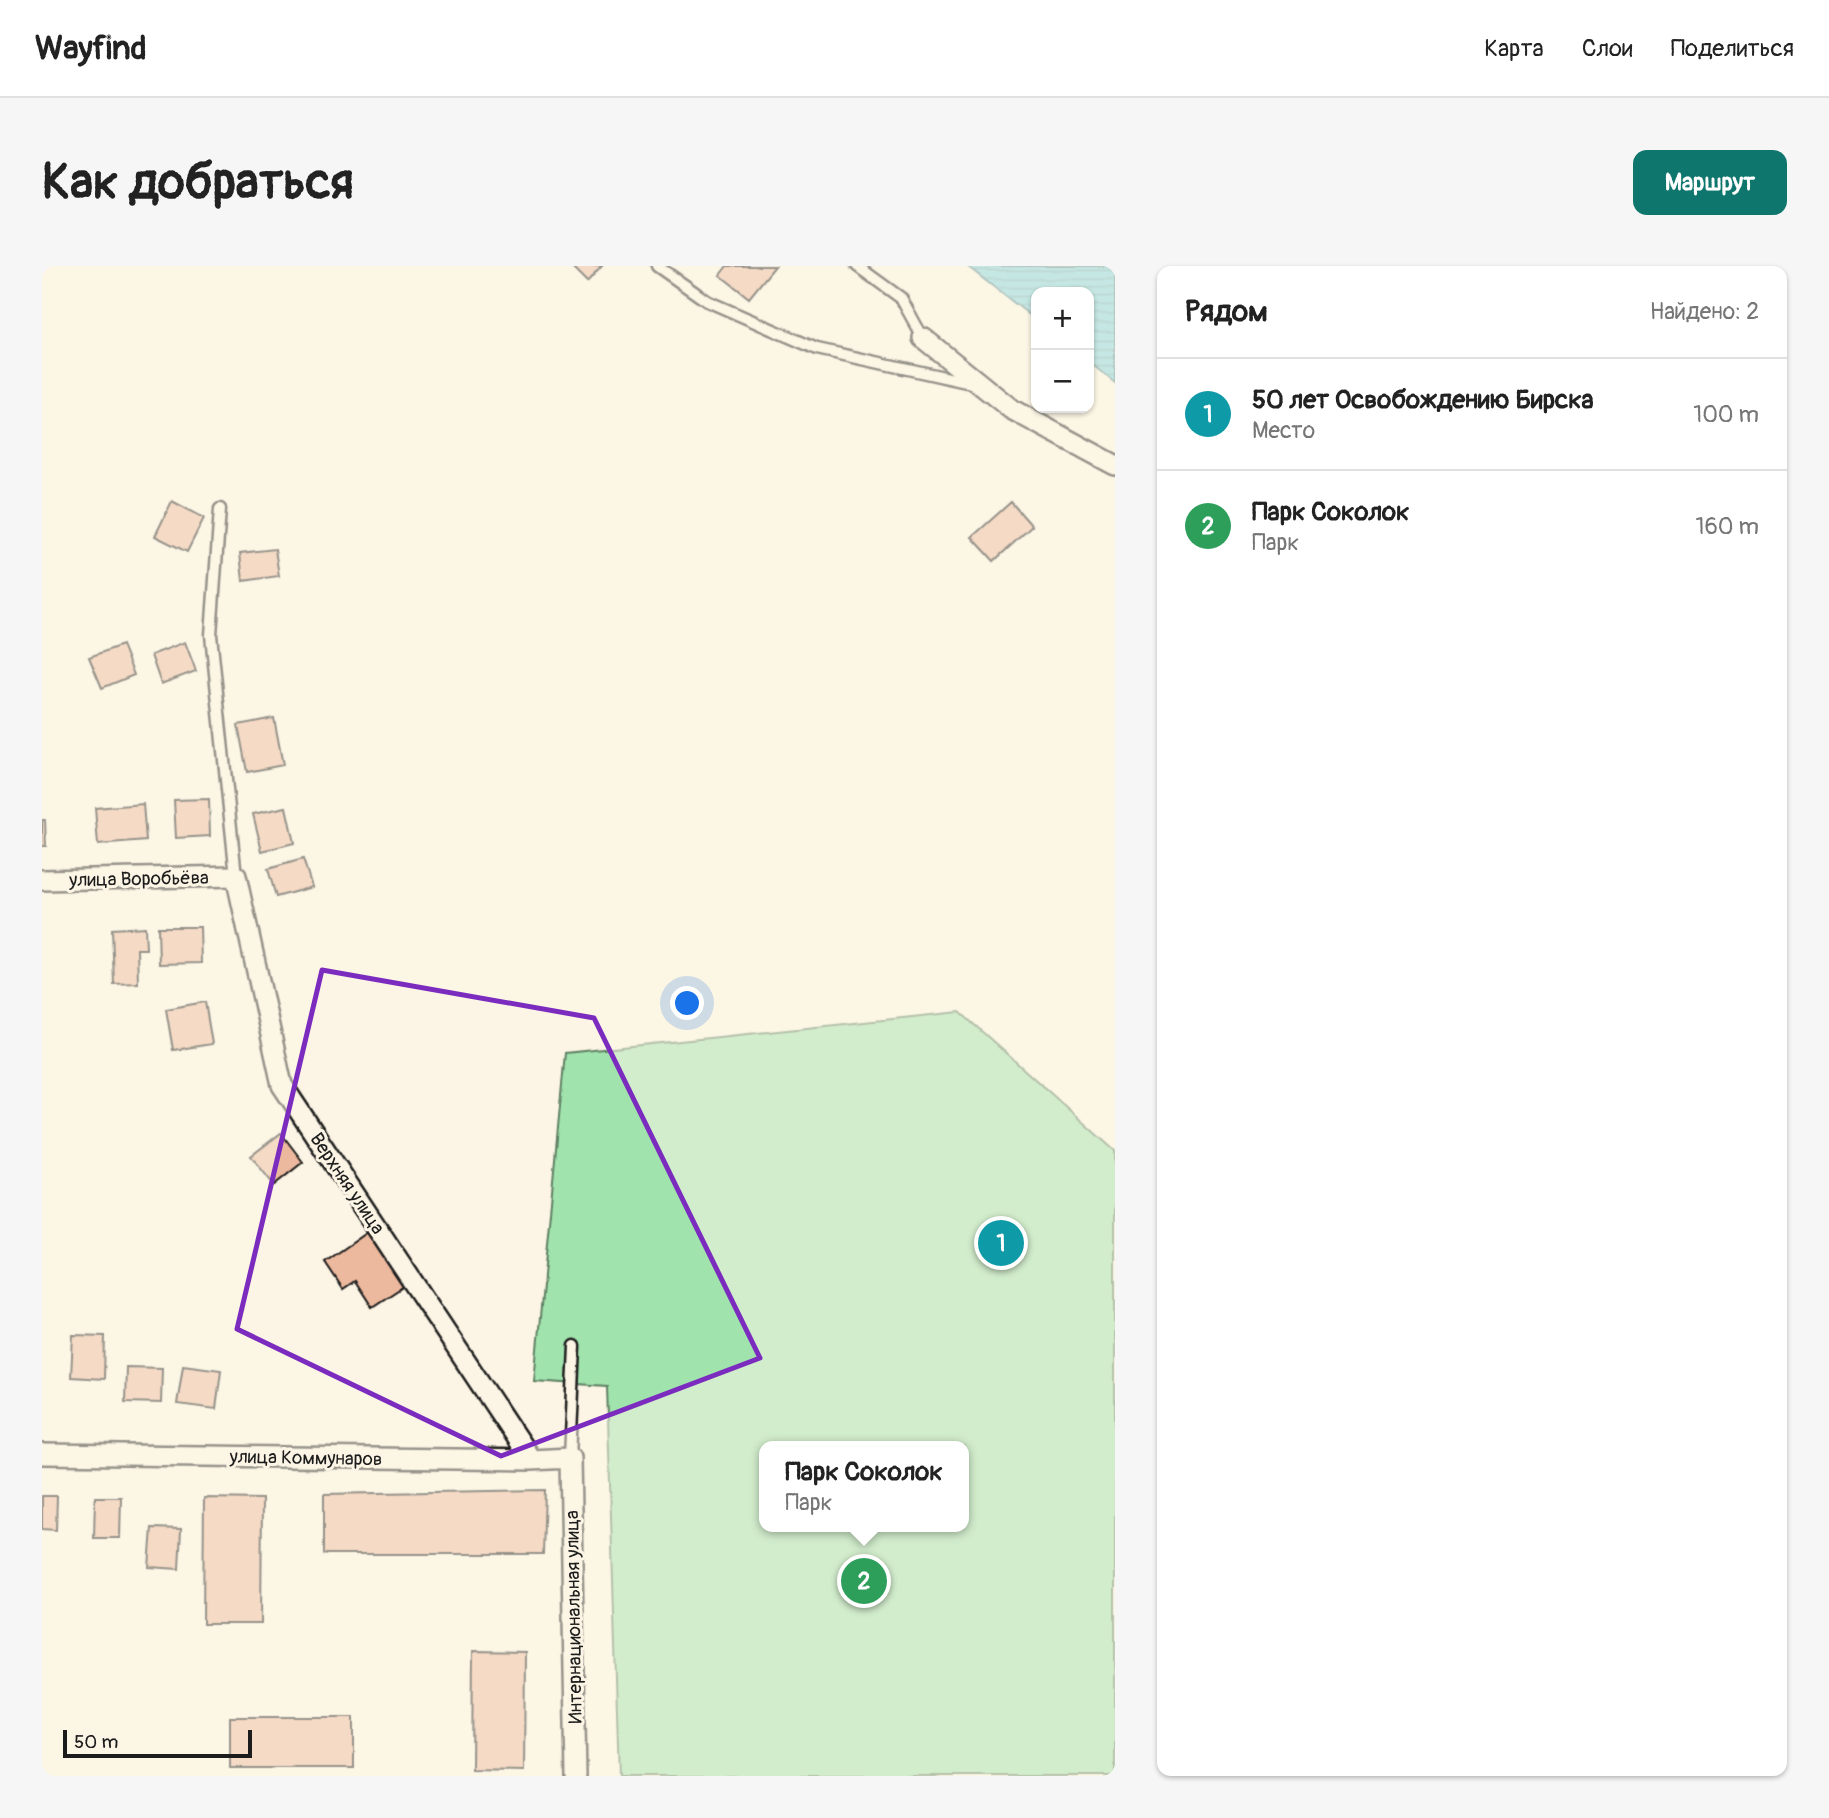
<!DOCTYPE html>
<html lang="ru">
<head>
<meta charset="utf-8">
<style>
  body { margin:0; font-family:Pangolin,sans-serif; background:#f6f6f6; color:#222 }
  .controls { position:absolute; right:21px; top:21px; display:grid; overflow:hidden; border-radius:14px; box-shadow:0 2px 5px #0004 }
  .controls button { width:63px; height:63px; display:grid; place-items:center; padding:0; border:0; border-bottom:2px solid #e0e0e0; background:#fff; color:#222; font:35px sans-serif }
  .scale { position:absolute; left:21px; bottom:18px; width:189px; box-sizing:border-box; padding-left:7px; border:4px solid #1c1c1c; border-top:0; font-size:19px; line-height:24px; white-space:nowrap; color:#1c1c1c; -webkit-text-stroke:5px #fcf5e5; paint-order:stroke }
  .you { position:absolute; left:646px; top:738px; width:24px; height:24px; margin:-18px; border:5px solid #fff; border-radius:50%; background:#1a73e8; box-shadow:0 0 0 10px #1a73e833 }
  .badge { display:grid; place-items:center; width:46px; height:46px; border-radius:50%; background:#0f766e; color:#fff; font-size:23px; font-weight:700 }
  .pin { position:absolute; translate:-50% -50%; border:4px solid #fff; box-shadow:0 2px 7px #0006 }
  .popup { position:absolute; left:717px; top:1175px; width:210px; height:91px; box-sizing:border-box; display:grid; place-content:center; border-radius:14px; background:#fff; filter:drop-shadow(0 2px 5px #0005); font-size:23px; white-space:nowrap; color:#767676 }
  .popup b { font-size:26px; color:#222 }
  .popup::after { content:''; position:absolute; left:50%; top:100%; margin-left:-14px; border:14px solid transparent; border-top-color:#fff }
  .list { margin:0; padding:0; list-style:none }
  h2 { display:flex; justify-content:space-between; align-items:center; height:91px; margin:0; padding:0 28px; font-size:30px }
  h2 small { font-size:23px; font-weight:400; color:#767676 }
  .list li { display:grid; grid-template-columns:46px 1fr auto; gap:21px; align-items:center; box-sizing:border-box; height:112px; padding:0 28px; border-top:2px solid #e0e0e0 }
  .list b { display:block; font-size:26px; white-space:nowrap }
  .list p { margin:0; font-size:23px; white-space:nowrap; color:#767676 }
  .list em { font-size:23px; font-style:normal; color:#767676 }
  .map { position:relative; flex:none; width:1073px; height:1510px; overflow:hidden; border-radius:14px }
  header { display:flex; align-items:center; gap:42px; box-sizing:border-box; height:98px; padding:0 35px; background:#fff; border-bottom:2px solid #e0e0e0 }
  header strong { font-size:33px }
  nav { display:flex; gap:38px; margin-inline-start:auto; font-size:24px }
  .intro { display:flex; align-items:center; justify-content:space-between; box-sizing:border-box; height:168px; padding:0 42px }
  h1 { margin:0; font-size:49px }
  .button { padding:18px 32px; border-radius:14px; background:#0f766e; color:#fff; font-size:24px; font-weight:700 }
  main { display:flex; gap:42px; padding:0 42px }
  aside { flex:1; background:#fff; border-radius:14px; box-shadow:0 2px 5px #0004 }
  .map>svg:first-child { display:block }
  .park { fill:#a1e3ad; stroke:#5e8064; stroke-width:2; fill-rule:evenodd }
  .water { fill:url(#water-rules); stroke:#5a8a91; stroke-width:2 }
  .building { fill:#edb99e; stroke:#1c1c1c; stroke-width:2 }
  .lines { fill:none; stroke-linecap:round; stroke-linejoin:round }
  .service-casing { stroke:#1c1c1c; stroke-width:15 }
  .minor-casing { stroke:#1c1c1c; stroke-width:24 }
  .service { stroke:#fcf5e5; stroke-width:10 }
  .minor { stroke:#fcf5e5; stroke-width:19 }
  .marked { fill:none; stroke:#7b2cbf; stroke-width:5; stroke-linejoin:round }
  .labels { text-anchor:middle; stroke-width:6; stroke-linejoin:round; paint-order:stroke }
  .street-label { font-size:19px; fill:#1c1c1c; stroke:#fcf5e5 }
</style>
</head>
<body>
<header>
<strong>Wayfind</strong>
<nav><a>Карта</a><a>Слои</a><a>Поделиться</a></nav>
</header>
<div class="intro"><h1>Как добраться</h1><a class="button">Маршрут</a></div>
<main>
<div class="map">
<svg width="1073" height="1510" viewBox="0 0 1073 1510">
  <defs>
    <pattern id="water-rules" width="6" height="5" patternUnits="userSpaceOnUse" patternTransform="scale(1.75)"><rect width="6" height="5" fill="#84d4df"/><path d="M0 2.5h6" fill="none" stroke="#71b5bf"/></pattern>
  </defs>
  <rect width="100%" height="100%" fill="#fcf5e5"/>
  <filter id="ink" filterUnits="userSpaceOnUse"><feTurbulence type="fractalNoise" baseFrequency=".0143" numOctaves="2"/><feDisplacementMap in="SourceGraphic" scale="14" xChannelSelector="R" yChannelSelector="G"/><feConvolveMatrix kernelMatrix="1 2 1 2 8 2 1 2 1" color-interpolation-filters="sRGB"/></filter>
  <g filter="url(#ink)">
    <path class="park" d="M918 746 1073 885V1510H577L565 1120 492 1115 523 787ZM722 1180H922V1261H722Z"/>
    <path class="water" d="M925 0H1073V117L1047 96V26H994V54Z"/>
    <path class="building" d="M528 0H560L545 17Z
      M685 0H733L707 32 678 9Z
      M130 235 162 252 145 286 113 270Z
      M969 236 990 260 952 295 930 271Z
      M233 283 237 310 201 315 198 287Z
      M143 376 154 405 119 418 109 389Z
      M80 379 92 409 60 422 47 391Z
      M232 452 241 499 205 506 196 459Z
      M167 533 168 570 134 572 132 534Z
      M101 538 104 575 56 579 53 542Z
      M244 541 252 577 220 585 211 548Z
      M0 554H3L4 580H0Z
      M261 593 270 621 234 631 226 603Z
      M103 661 104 683H95L96 717 72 718 70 663Z
      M116 661H158L159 697 117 698Z
      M163 736 170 778 131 784 124 743Z
      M239 867 261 896 232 919 209 890Z
      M326 966 362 1020 330 1041 313 1015 301 1023 283 996Z
      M31 1069 63 1070 62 1113 29 1111Z
      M141 1099 179 1104 174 1143 135 1138Z
      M84 1101 120 1102 119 1137 83 1136Z
      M503 1224 501 1288H282V1228Z
      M0 1230H15L14 1264 0 1263Z
      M53 1231H79L78 1272H52Z
      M162 1232 220 1233 219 1358H161Z
      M110 1262 139 1263 137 1303 107 1301Z
      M431 1385 483 1386 482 1505 430 1504Z
      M188 1451H312V1502H188Z"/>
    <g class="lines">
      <defs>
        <path id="service" d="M615 0 665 35 775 83 929 117
          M815 0 859 32 881 72
          M178 243 169 369 194 610
          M528 1192 533 1080"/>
        <path id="minor" d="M881 72 969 143 1073 199
          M0 614 194 610 240 819 489 1194
          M0 1188 489 1194 528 1192 534 1510"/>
      </defs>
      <use href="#service" class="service-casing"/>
      <use href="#minor" class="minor-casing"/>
      <use href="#service" class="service"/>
      <use href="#minor" class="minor"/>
    </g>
  </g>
  <path d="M0 0H1073V1510H0ZM280 704 552 752 718 1092 459 1190 195 1063Z" fill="#fcf5e5" fill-opacity=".55" fill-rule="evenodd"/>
  <path class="marked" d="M280 704 552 752 718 1092 459 1190 195 1063Z"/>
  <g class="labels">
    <g class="street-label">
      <text transform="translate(97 612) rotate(-1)" y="7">улица Воробьёва</text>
      <text transform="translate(306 917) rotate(56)" y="7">Верхняя улица</text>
      <text transform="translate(264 1191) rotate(1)" y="7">улица Коммунаров</text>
      <text transform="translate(531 1351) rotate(-91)" y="7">Интернациональная улица</text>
    </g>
  </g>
</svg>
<div class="controls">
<button>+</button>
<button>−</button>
</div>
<div class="scale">50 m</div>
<div class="you"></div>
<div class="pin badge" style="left:959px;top:977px;background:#0f9aa8">1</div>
<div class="pin badge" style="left:822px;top:1315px;background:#2e9e5b">2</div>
<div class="popup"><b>Парк Соколок</b>Парк</div>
</div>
<aside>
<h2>Рядом<small>Найдено: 2</small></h2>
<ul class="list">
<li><span class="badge" style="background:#0f9aa8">1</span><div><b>50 лет Освобождению Бирска</b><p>Место</p></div><em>100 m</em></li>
<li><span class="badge" style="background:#2e9e5b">2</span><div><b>Парк Соколок</b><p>Парк</p></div><em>160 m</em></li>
</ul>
</aside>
</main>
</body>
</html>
